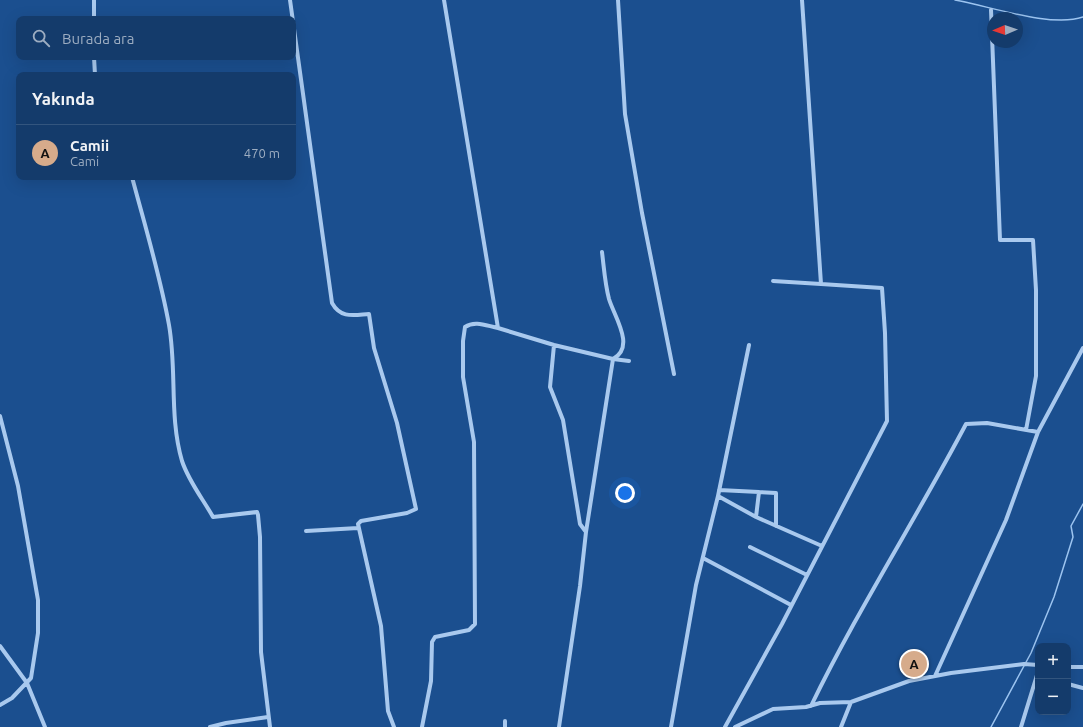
<!DOCTYPE html>
<html lang="tr">
<head>
<meta charset="utf-8">
<style>
  body { margin:0; font-family:Ubuntu,sans-serif; background:#1d4271; color:#f1f3f6 }
  .controls { position:absolute; right:12px; bottom:12px; display:grid; overflow:hidden; border-radius:8px; box-shadow:0 4px 16px #0002 }
  .controls button { width:36px; height:36px; display:grid; place-items:center; padding:0; border:0; border-bottom:1px solid #33557e; background:#143b6b; color:#f1f3f6; font:20px sans-serif }
  .compass { position:absolute; left:987px; top:12px; width:36px; height:36px; border-radius:50%; background:#143b6b; box-shadow:0 4px 16px #0002; rotate:268deg }
  .you { position:absolute; left:625px; top:493px; width:14px; height:14px; margin:-10px; border:3px solid #fff; border-radius:50%; background:#1a73e8; box-shadow:0 0 0 6px #1a73e833 }
  .badge { display:grid; place-items:center; width:26px; height:26px; border-radius:50%; background:#d6ab8b; color:#111; font-size:13px; font-weight:700 }
  .pin { position:absolute; translate:-50% -50%; border:2px solid #fff; box-shadow:0 1px 4px #0006 }
  .list { margin:0; padding:0; list-style:none }
  h2 { display:flex; justify-content:space-between; align-items:center; height:52px; margin:0; padding:0 16px; font-size:17px }
  h2 small { font-size:13px; font-weight:400; color:#9dadc1 }
  .list li { display:grid; grid-template-columns:26px 1fr auto; gap:12px; align-items:center; box-sizing:border-box; height:56px; padding:0 16px; border-top:1px solid #33557e }
  .list b { display:block; font-size:15px; white-space:nowrap }
  .list p { margin:0; font-size:13px; white-space:nowrap; color:#9dadc1 }
  .list em { font-size:13px; font-style:normal; color:#9dadc1 }
  .icon { flex:none; width:22px; height:22px; fill:none; stroke:currentColor; stroke-width:2; stroke-linecap:round; stroke-linejoin:round }
  .map { position:relative; flex:none; width:1083px; height:727px; overflow:hidden }
  .search { position:absolute; background:#143b6b; box-shadow:0 4px 16px #0002; left:16px; top:16px; width:280px; height:44px; display:flex; align-items:center; gap:10px; box-sizing:border-box; padding:0 14px; border-radius:8px; color:#9dadc1; font-size:15px }
  .panel { position:absolute; background:#143b6b; box-shadow:0 4px 16px #0002; left:16px; top:72px; width:280px; height:108px; border-radius:8px }
  .map>svg:first-child { display:block }
  .lines { fill:none; stroke-linecap:round; stroke-linejoin:round }
  .stream { stroke:#9cc4f0; stroke-width:1.5 }
  .street { stroke:#a9c9ee; stroke-width:4 }
</style>
</head>
<body>
<div class="map">
<svg width="1083" height="727" viewBox="0 0 1083 727">
  <rect width="100%" height="100%" fill="#1b4f8f"/>
  <g class="lines">
    <path class="stream" d="M955 0C989 6 1051 28 1083 17
      M991 727 1031 653 1054 597 1073 537 1071 526 1083 504"/>
    <path class="street" d="M290 0 332 303C341 319 354 315 369 314L374 348 397 423 416 509 407 513 361 521 358 524 381 626 388 711 394 727
      M618 0 625 114 642 213 674 374
      M991 10 1000 240H1033L1036 290V376L1026 430
      M94 19V0
      M94 57 95 75
      M132 177C145 226 160 275 169 325 177 370 169 417 182 461 189 482 203 499 213 517L257 512 258 515 260 537 261 652 270 727
      M602 252C604 268 605 284 609 299 614 316 636 347 613 359L629 361
      M773 281 821 284 802 0
      M498 328 554 345 613 359 586 532 580 524 563 420 550 387 554 345
      M0 416 18 486 38 600V633L31 678 12 698 0 705
      M719 490 776 493V526
      M718 496 749 345
      M756 517 759 492
      M306 531 358 528
      M750 547 807 575
      M703 558 791 605
      M0 646 27 683 45 727
      M1068 667H1083
      M935 676 1006 520 1038 432
      M1068 684 1083 688
      M811 706C858 609 916 519 966 424L987 423 1038 432 1083 348
      M210 727 226 723 268 717
      M422 727 431 681 432 642 435 637 469 630 475 624 474 442 463 377V341L465 327C475 320 487 326 498 328L444 0
      M505 727V721
      M559 727 580 586 586 532
      M671 727 696 585 718 496 756 517 822 546
      M725 727 782 624 887 421 885 333 882 288 821 284
      M735 727 773 709 806 707 820 703 851 702 909 681 951 673 1024 664 1038 665
      M841 727 851 702
      M1021 727 1037 675H1038"/>
  </g>
</svg>
<div class="controls">
<button>+</button>
<button>−</button>
</div>
<svg class="compass" viewBox="-18 -18 36 36"><path d="M0-13l5 13h-10z" fill="#e53935"/><path d="M0 13l5-13h-10z" fill="#9dadc1"/></svg>
<div class="you"></div>
<div class="pin badge" style="left:914px;top:664px">A</div>
<div class="search"><svg class="icon" aria-label="search" viewBox="0 0 24 24"><circle cx="10" cy="10" r="6"/><path d="M15 15l6 6"/></svg>Burada ara</div>
<section class="panel">
<h2>Yakında<small></small></h2>
<ul class="list">
<li><span class="badge">A</span><div><b>Camii</b><p>Cami</p></div><em>470 m</em></li>
</ul>
</section>
</div>
</body>
</html>
